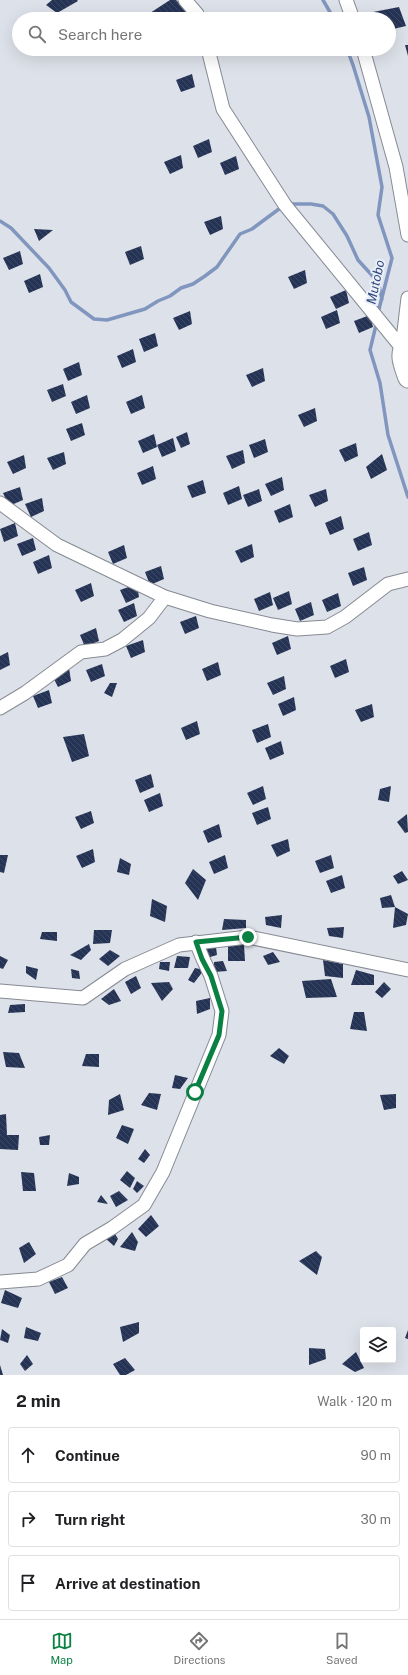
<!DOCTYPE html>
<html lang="en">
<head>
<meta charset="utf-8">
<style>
  body { margin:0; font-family:"Public Sans",sans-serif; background:#f6f6f6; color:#202124 }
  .controls { position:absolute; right:12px; bottom:12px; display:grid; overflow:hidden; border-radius:4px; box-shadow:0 4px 16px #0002 }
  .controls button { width:36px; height:36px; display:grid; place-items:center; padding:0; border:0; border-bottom:1px solid #e0e0e0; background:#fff; color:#202124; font:20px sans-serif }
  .stop { position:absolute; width:12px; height:12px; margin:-9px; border:3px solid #0b8043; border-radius:50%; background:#fff }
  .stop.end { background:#0b8043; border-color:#fff; box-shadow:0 1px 4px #0008 }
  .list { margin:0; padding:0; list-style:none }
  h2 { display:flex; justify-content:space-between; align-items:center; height:52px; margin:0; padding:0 16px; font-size:17px }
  h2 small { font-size:13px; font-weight:400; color:#757577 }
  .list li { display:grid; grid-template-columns:26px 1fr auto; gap:12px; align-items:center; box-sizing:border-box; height:56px; margin:0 8px 8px; padding:0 8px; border:1px solid #e0e0e0; border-radius:4px }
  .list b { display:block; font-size:15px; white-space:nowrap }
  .list em { font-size:13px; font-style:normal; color:#757577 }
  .icon { flex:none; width:22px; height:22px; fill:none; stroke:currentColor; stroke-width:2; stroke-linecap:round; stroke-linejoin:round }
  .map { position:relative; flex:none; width:408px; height:1375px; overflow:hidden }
  .search { position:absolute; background:#fff; box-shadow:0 4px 16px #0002; left:12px; right:12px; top:12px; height:44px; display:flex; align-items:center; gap:10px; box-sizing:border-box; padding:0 14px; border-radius:22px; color:#757577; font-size:15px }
  .sheet { height:244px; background:#fff }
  nav { display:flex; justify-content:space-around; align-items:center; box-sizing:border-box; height:56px; border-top:1px solid #e0e0e0; background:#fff; font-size:11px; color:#757577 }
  nav a { display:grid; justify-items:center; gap:2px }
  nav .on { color:#0b8043 }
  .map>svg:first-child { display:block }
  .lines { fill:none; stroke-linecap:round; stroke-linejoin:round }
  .stream { stroke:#8196be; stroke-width:3.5 }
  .building { fill:url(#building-back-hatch) }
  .minor-casing { stroke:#868a92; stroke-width:15 }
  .secondary-casing { stroke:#868a92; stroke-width:21 }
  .minor { stroke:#fff; stroke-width:13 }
  .secondary { stroke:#fff; stroke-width:19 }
  .route { stroke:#0b8043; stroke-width:5 }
  .labels { text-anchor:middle; stroke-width:4; stroke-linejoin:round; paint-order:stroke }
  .water-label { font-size:13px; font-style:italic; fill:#304a7f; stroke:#eaeef7 }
</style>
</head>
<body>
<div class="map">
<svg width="408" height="1375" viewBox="0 0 408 1375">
  <defs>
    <pattern id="building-back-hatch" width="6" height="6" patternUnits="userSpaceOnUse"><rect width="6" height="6" fill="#253355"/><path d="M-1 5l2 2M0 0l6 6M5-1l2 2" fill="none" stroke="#3c4865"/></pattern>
  </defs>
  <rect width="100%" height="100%" fill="#dde1e9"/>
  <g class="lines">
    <path class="stream" d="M323 0 334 19
      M347 49 353 65 369 117 382 187 378 215 392 258 378 313
      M289 204H311L323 206 333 214 347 236 358 260 378 282 382 299
      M0 221 11 228 49 268 65 290 71 302 94 319 107 320 145 309 158 301 170 296 181 288 193 284 205 276 217 267 240 234 252 229 283 206
      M377 321 370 350 380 383 388 435 408 497"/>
  </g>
  <path class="building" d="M52 0H77L78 1 57 13 46 5Z
    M170 0H176L190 15 181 19H155L150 13Z
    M399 7 406 26 389 30V19H376L373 12Z
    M405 45H408V56Z
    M192 74 195 87 181 92 176 80Z
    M209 139 212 152 198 158 193 146Z
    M181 155 183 168 170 174 164 162Z
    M236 156 239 169 225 175 220 163Z
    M221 216 223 229 210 235 204 222Z
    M34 229 53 230 39 241Z
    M141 246 144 259 130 265 125 252Z
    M20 251 23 264 9 270 3 258Z
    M305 270 307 283 294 289 288 277Z
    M40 274 43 287 29 293 24 281Z
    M346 290 349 303 336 309 330 297Z
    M337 310 340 323 326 329 321 317Z
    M190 311 192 324 179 330 173 318Z
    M370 315 373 327 359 333 354 321Z
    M155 333 158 346 144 352 139 339Z
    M133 349 136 362 122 368 117 356Z
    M79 362 82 375 68 381 63 369Z
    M263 368 265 381 252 387 246 375Z
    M63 384 66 396 52 402 47 390Z
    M87 395 90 408 76 414 71 402Z
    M142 395 145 408 131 414 126 402Z
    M315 408 317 421 304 427 298 415Z
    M82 423 85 435 71 441 66 429Z
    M187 432 190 444 181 448 176 437Z
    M154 434 157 447 143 453 138 441Z
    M173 438 176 451 162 457 157 445Z
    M265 439 268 452 254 458 249 445Z
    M356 443 358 456 345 462 339 450Z
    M243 450 245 463 232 469 226 456Z
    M64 452 66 464 53 470 47 458Z
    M382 454 387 470 371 479 366 467Z
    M24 455 26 468 13 474 7 462Z
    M153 466 156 479 142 485 137 473Z
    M282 477 284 490 271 496 265 484Z
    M203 480 206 493 192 498 187 486Z
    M239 486 242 499 228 505 223 493Z
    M20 487 23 500 9 506 3 493Z
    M259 489 262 501 248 507 243 495Z
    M326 489 328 501 315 507 309 495Z
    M42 498 44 511 31 517 25 504Z
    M290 504 293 517 279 523 274 511Z
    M341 516 344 529 330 535 325 523Z
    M15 523 18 536 4 542 0 529Z
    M369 532 372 545 358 551 353 539Z
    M33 538 36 550 22 556 17 544Z
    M252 544 254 557 241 563 235 551Z
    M124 545 127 558 113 564 108 552Z
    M49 555 52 568 38 574 33 562Z
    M161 566 164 579 150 585 145 572Z
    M364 567 367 580 353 586 348 573Z
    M91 583 94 596 81 602 75 590Z
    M137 584 139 597 126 603 120 590Z
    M289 591 292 604 278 610 273 598Z
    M270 592 273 605 259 611 254 599Z
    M338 593 341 606 327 612 322 600Z
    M311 602 314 615 300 621 295 609Z
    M134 603 137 616 124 622 118 610Z
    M196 616 199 628 185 634 180 622Z
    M96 628 99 641 85 647 80 635Z
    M288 636 291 649 277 655 272 643Z
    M143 640 145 652 131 658 126 646Z
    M8 652 10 665 0 670V656Z
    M346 659 349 672 335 678 330 666Z
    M218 662 221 675 207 681 202 669Z
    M102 664 105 676 91 682 86 670Z
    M69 668 71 681 58 687 52 675Z
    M284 676 286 689 273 695 267 683Z
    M110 683H117L112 697 104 693Z
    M49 690 52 703 38 708 33 696Z
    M294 697 296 710 283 716 278 704Z
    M372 704 374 717 361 722 355 710Z
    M197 721 200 734 186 740 181 728Z
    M268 724 271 737 257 743 252 730Z
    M84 734 89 756 72 762 63 737Z
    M281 741 284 754 270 760 265 748Z
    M151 774 154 787 140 793 135 780Z
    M263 786 266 799 253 805 247 793Z
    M391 786 389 802 378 800 380 789Z
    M160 793 163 806 149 812 144 800Z
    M268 807 271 819 257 825 252 813Z
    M91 811 94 823 81 829 75 817Z
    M407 814 408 832 405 833 397 822Z
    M219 824 222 837 208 843 203 831Z
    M288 839 290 851 277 857 271 845Z
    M93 849 95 862 82 868 76 856Z
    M0 855H8L4 873 0 872Z
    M225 855 228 868 214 874 209 862Z
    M331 855 334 868 320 873 315 861Z
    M120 858 131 864 129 875 117 872Z
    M193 869 206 880 198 900 185 883Z
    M402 871 408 880 398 884 393 876Z
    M342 875 345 888 331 893 326 881Z
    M391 895 395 907 382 908 380 898Z
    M152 899 167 906 165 922 150 916Z
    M395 907 408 914 406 925 393 928Z
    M282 915 281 928 266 925 265 917Z
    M224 919 246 920V928L222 930Z
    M344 927 343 938 329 936 327 928Z
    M94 930H112L110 943 93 944Z
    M42 932H57V941L40 939Z
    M89 944 91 950 81 960 70 955Z
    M228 945H244L245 961H228Z
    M216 947 217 955 207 958 206 949Z
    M110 950 120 956 108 966 99 959Z
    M273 952 280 962 268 965 263 956Z
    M0 956 8 960 3 969 0 968Z
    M177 956 190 957 188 968H174Z
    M323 960 343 964V978L325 976Z
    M223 961 227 971 214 972V962Z
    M160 962H170L169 971 159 969Z
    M26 966 38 969 36 980 26 973Z
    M195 968 204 970 194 983 188 980Z
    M71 969 79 971 80 979 72 978Z
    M356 970 374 975V985H351Z
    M136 976 141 988 131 994 125 982Z
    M331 979 337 997 306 998 302 981Z
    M169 982 173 989 162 1001 151 983Z
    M384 982 391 989 382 998 375 992Z
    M114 989 121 1001 109 1005 101 999Z
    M210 998V1009L197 1014 196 1001Z
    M25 1004V1012L8 1013 10 1005Z
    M354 1012H364L367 1031 350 1029Z
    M279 1048 289 1056 284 1064 270 1056Z
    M3 1052 19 1053 25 1068 6 1067Z
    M86 1054H99V1067L82 1066Z
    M175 1075 188 1078 180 1089 172 1088Z
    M149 1093 161 1094 157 1110 141 1105Z
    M120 1094 124 1110 108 1115 109 1100Z
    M396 1094V1108L384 1110 380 1095Z
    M6 1114 7 1135H19L18 1150 0 1149V1115Z
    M122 1125 134 1129 128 1144 116 1138Z
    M50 1135 49 1145H40L39 1137Z
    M145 1149 150 1155 144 1163 138 1159Z
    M127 1171 135 1178 130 1188 120 1180Z
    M21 1172 34 1173 36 1191H23Z
    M69 1173 79 1177V1184L67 1186Z
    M137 1181 144 1186 137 1193 133 1189Z
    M119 1191 128 1200 116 1207 110 1196Z
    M101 1195 108 1204 97 1202Z
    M151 1215 159 1226 146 1237 138 1229Z
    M114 1232 118 1239 114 1246 105 1238Z
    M132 1232 138 1242 135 1251 120 1247Z
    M29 1242 36 1254 24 1263 19 1248Z
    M316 1251 322 1257 317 1275 299 1261Z
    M62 1277 68 1288 55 1294 49 1282Z
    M5 1290 22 1298 18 1308 1 1303Z
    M139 1322V1333L123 1342 120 1327Z
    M26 1327 41 1333 38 1341 24 1338Z
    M2 1329 10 1335 8 1343 0 1340Z
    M408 1330V1339L405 1338Z
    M309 1348 325 1349 326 1359 309 1365Z
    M356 1352 364 1368 355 1372 342 1364Z
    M27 1355 33 1364 25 1371 20 1364Z
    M125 1358 135 1370 126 1375H120L113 1364Z
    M0 1365 3 1375H0Z"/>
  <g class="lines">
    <defs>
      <path id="minor" d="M185 0 197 14 199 19
        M346 0 353 19
        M208 49 223 109 285 205 402 348
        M363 49 396 167 408 235
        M402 348 408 298
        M0 503 57 545 165 597 210 611 272 625 297 629 327 627 345 617 388 584 408 579
        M0 708 25 693 81 652 105 649 122 640 149 618 165 597
        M0 991 83 998 125 969 179 945 248 937 408 970
        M0 1282 38 1279 68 1265 85 1244 112 1228 144 1205 163 1172 219 1035 222 1011 211 976 203 959 196 942"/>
      <path id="secondary" d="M408 339C398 354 402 362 408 378"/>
    </defs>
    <use href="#minor" class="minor-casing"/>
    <use href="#secondary" class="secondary-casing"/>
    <use href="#minor" class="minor"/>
    <use href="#secondary" class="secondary"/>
  </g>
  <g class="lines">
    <path class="route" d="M195 1092 219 1035 222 1011 211 976 202 959 196 942 248 937"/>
  </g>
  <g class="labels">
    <g class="water-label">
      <text transform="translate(375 282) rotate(-78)" y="5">Mutobo</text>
    </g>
  </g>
</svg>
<div class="controls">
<button><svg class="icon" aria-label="layers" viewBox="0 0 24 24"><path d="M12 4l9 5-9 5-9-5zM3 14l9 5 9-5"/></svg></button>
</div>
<div class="stop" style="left:195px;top:1092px"></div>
<div class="stop end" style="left:248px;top:937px"></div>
<div class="search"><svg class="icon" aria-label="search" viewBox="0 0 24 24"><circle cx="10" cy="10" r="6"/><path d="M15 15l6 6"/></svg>Search here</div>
</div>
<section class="sheet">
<h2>2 min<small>Walk · 120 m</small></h2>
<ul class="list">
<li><svg class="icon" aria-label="ahead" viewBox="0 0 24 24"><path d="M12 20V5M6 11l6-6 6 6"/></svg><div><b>Continue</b></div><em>90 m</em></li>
<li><svg class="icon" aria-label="right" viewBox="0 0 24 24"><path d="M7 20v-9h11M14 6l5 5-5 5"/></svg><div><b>Turn right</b></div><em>30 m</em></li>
<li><svg class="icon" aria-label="arrive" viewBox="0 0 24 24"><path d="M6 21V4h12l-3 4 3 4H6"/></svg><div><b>Arrive at destination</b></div></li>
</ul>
</section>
<nav>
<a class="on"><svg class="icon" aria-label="map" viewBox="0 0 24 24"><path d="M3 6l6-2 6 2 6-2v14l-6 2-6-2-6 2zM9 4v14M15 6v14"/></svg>Map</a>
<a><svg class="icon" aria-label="directions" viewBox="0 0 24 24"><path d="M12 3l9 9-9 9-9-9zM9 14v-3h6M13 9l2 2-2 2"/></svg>Directions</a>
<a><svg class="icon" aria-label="saved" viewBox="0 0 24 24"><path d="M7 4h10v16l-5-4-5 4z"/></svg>Saved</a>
</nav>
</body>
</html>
